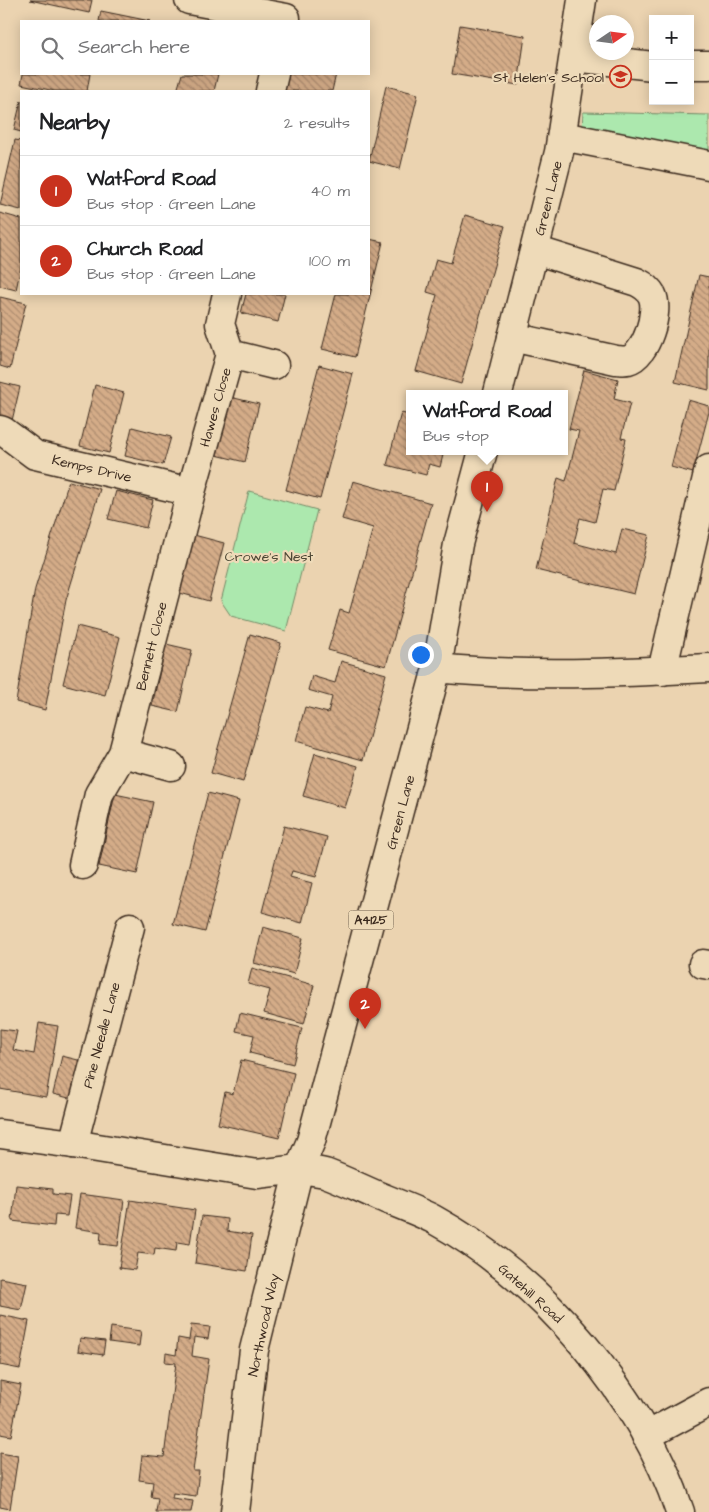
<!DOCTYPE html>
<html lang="en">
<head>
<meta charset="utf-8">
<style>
  body { margin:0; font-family:"Architects Daughter",sans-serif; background:#f2f2f2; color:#202124 }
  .controls { position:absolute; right:15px; top:15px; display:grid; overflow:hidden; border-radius:0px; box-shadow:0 2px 12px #0003 }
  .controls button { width:45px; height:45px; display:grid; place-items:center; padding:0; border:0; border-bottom:1px solid #e0e0e0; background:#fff; color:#202124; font:25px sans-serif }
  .compass { position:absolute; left:589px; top:15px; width:45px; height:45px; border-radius:50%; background:#fff; box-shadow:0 2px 12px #0003; rotate:77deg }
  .you { position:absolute; left:420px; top:654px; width:18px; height:18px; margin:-12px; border:4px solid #fff; border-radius:50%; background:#1a73e8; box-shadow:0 0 0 8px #1a73e833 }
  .badge { display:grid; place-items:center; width:32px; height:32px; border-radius:50%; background:#c8321e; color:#fff; font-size:16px; font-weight:700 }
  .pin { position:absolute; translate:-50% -41px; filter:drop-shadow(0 1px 2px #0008) }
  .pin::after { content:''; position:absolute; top:26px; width:18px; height:15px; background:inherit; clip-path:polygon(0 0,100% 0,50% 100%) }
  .popup { position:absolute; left:406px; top:390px; width:162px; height:65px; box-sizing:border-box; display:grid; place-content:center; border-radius:0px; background:#fff; filter:drop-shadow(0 1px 4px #0005); font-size:16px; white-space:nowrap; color:#757577 }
  .popup b { font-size:19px; color:#202124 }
  .popup::after { content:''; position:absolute; left:50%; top:100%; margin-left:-10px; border:10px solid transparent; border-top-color:#fff }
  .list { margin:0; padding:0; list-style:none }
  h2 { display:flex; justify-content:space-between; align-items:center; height:65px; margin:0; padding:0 20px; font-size:21px }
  h2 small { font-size:16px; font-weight:400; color:#757577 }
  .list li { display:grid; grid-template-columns:32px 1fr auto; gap:15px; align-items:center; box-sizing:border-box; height:70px; padding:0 20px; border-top:1px solid #e0e0e0 }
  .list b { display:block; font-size:19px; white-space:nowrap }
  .list p { margin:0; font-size:16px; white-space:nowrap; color:#757577 }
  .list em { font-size:16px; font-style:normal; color:#757577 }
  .icon { flex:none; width:28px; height:28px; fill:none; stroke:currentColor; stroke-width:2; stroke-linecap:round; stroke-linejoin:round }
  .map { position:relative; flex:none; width:709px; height:1512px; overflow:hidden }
  .search { position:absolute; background:#fff; box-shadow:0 2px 12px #0003; left:20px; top:20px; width:350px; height:55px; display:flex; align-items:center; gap:12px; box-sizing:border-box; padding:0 18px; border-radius:0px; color:#757577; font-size:19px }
  .panel { position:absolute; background:#fff; box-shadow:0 2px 12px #0003; left:20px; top:90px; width:350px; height:205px; border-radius:0px }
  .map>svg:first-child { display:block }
  .park { fill:#ace8ae; stroke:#748966 }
  .building { fill:url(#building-back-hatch); stroke:#3b2a1e }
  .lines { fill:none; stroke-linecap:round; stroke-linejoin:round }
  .minor-casing { stroke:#3b2a1e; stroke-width:31 }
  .major-casing { stroke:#3b2a1e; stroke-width:31 }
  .minor { stroke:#eedab8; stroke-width:28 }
  .major { stroke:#eedab8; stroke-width:28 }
  .labels { text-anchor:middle; stroke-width:4.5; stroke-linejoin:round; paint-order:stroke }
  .shield { fill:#eedab8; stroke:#715f4c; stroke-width:1 }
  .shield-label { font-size:12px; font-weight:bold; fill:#3b2a1e }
  .poi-label { font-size:14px; fill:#3b2a1e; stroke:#eedab8; text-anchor:end }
  .street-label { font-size:14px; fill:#3b2a1e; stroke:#eedab8 }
  .park-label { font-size:14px; fill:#4c4634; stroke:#eedab8 }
</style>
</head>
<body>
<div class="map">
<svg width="709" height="1512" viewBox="0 0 709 1512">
  <defs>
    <pattern id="building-back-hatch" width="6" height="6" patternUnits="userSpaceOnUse" patternTransform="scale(1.25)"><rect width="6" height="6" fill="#d4ac88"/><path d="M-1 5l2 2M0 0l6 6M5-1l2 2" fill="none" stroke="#ad8c6f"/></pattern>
  </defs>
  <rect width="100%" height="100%" fill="#ebd3b0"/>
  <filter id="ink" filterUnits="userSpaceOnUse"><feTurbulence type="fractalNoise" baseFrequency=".02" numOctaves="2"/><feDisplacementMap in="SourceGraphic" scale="10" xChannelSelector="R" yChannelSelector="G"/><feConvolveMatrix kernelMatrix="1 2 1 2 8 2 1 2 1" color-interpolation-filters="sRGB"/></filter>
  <g filter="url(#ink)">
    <path class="park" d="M583 112 709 115V153L582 128Z
      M249 491 317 510 286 631 231 616 221 601Z"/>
    <path class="building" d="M30 0H92L89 13Z
      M101 11 150 21H99Z
      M460 25 525 36 518 85 452 74Z
      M23 74H90L87 91H55L21 84Z
      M182 74H218L214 91H177Z
      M284 74H336L332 91H280Z
      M386 86 418 94 400 169 369 161Z
      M21 101V132L14 130Z
      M15 140 21 141V210L0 205Z
      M0 213 21 219V266L16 290 0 286Z
      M465 215 505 226 461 384 416 371 437 295 427 292 436 259 451 263Z
      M369 239 383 242 355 357 322 349 336 294H369Z
      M699 275 709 277V390L675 382Z
      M246 294H285L278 322 241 313Z
      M0 297 26 303 10 369 0 366Z
      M319 365 353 374 320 499 286 490Z
      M584 370 618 379 614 399 630 403 621 438 626 439 614 491 603 489 595 522 580 518 574 543 616 554 622 529 649 535 634 594 536 570 558 478 566 481 579 431 569 429Z
      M0 382 20 387 11 425 0 422Z
      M95 385 124 393 109 453 80 446Z
      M230 397 259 404 245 462 216 455Z
      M688 400 709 406V412L693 473 671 467Z
      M401 413 410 415V451H444L440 467 429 464 426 475 387 465Z
      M132 427 171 437 163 465 125 456Z
      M69 481 100 489 66 600 45 710 16 702 35 589Z
      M353 481 431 503 386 666 328 650 340 610 349 613 373 528 342 519Z
      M116 491 153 500 146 528 108 519Z
      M194 535 224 543 209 601 180 593Z
      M77 626 120 637 105 695 63 684Z
      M250 634 281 643 243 782 211 773Z
      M166 644 192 650 178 712 152 706Z
      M341 661 386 674 363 760 296 741 305 707 328 713 332 697 308 690 312 676 335 683Z
      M315 753 358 766 345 808 303 796Z
      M208 793 239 801 205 932 173 924Z
      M115 794 153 802 137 874 99 866Z
      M284 826 327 837 316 877 292 871 290 877 312 883 302 923 262 912Z
      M263 927 303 938 294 974 254 963Z
      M252 968 314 985 304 1024 264 1013 270 990 248 984Z
      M240 1013 302 1028 293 1064 250 1053 254 1035 236 1031Z
      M39 1023 58 1026 46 1097 0 1089V1029L17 1031 13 1050 34 1054Z
      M62 1056 86 1062 77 1100 53 1094Z
      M241 1060 294 1073 279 1138 218 1124 225 1092 233 1094Z
      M16 1185 53 1189V1194L70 1196 67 1216 55 1215 54 1226 12 1221Z
      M80 1194 124 1200 118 1246 100 1244 101 1232 75 1228Z
      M130 1200 195 1210 190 1244 177 1242 176 1251 155 1248 154 1255 138 1253 135 1270 119 1268Z
      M202 1216 228 1219 227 1231 252 1235 247 1271 195 1263Z
      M0 1278 27 1283 21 1310 0 1306Z
      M0 1315 29 1321 20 1369 0 1365Z
      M191 1325 210 1327 208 1339 194 1337 192 1356 209 1359 193 1471H199L196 1496 173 1493 172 1498 193 1501 191 1512H156L158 1498 151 1497 153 1482 139 1480 142 1455 164 1457 176 1363 165 1362 166 1353 176 1355 178 1338 189 1340Z
      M111 1327 141 1331 139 1346 109 1342Z
      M80 1338 105 1341 103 1355 78 1351Z
      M0 1381 21 1385 11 1436 0 1434Z
      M0 1453 18 1456 10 1509 0 1507Z"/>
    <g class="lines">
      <defs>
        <path id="minor" d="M189 0 286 18V21
          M574 57 653 66
          M690 65H709
          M270 91 274 74
          M562 136 709 165
          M512 337 616 360C619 360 624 361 628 360 646 356 660 311 652 295 649 289 643 285 637 282L535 250
          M230 354 274 365
          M0 430 3 431 35 455 191 492
          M662 671 709 469
          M171 766 123 753 191 492 230 354 220 324 227 294
          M83 865 99 794 123 753
          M703 964 709 965
          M73 1144 130 927
          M646 1436 709 1402
          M235 1512 254 1350 299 1169C307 1170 317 1171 325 1173 344 1180 362 1189 381 1197 398 1204 417 1211 433 1219 542 1279 641 1394 680 1512"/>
        <path id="major" d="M498 393 559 152 582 0
          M437 668C527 677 619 673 709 668
          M0 1134 73 1144 257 1174 299 1169 311 1141 437 668 458 544 483 451"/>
      </defs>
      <use href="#minor" class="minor-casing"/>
      <use href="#major" class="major-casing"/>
      <use href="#minor" class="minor"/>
      <use href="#major" class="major"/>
    </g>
  </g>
  <defs>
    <symbol id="school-ring" viewBox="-11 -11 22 22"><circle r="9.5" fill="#eedab8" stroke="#c8321e" stroke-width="1.5"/><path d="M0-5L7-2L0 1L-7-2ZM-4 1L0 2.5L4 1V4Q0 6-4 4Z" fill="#c8321e"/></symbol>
  </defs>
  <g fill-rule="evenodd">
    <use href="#school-ring" x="608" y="64" width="25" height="25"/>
  </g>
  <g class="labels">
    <rect class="shield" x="348.5" y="910.5" width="45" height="19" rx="4"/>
    <g class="shield-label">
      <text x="371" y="924">A4125</text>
    </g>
    <g class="poi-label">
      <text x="604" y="82">St Helen's School</text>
    </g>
    <g class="street-label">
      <text transform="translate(548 198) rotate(-76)" y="5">Green Lane</text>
      <text transform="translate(215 407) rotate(-74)" y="5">Hawes Close</text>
      <text transform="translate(92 468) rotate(13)" y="5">Kemps Drive</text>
      <text transform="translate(151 646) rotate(-76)" y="5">Bennett Close</text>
      <text transform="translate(400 812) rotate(-75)" y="5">Green Lane</text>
      <text transform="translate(101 1035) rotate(-75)" y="5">Pine Needle Lane</text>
      <text transform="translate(531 1293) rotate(42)" y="5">Gatehill Road</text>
      <text transform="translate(263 1325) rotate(-78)" y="5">Northwood Way</text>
    </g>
    <g class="park-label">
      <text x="269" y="561">Crowe's Nest</text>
    </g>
  </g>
</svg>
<div class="controls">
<button>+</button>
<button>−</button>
</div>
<svg class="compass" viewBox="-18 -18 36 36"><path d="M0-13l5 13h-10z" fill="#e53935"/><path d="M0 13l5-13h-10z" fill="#757577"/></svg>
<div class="you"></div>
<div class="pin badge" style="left:487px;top:512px">1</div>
<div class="popup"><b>Watford Road</b>Bus stop</div>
<div class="pin badge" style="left:365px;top:1029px">2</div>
<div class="search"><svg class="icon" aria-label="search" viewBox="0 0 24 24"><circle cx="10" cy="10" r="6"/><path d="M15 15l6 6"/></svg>Search here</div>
<section class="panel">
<h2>Nearby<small>2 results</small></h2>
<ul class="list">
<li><span class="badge">1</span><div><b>Watford Road</b><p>Bus stop · Green Lane</p></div><em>40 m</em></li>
<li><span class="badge">2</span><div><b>Church Road</b><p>Bus stop · Green Lane</p></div><em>100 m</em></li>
</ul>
</section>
</div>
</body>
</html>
